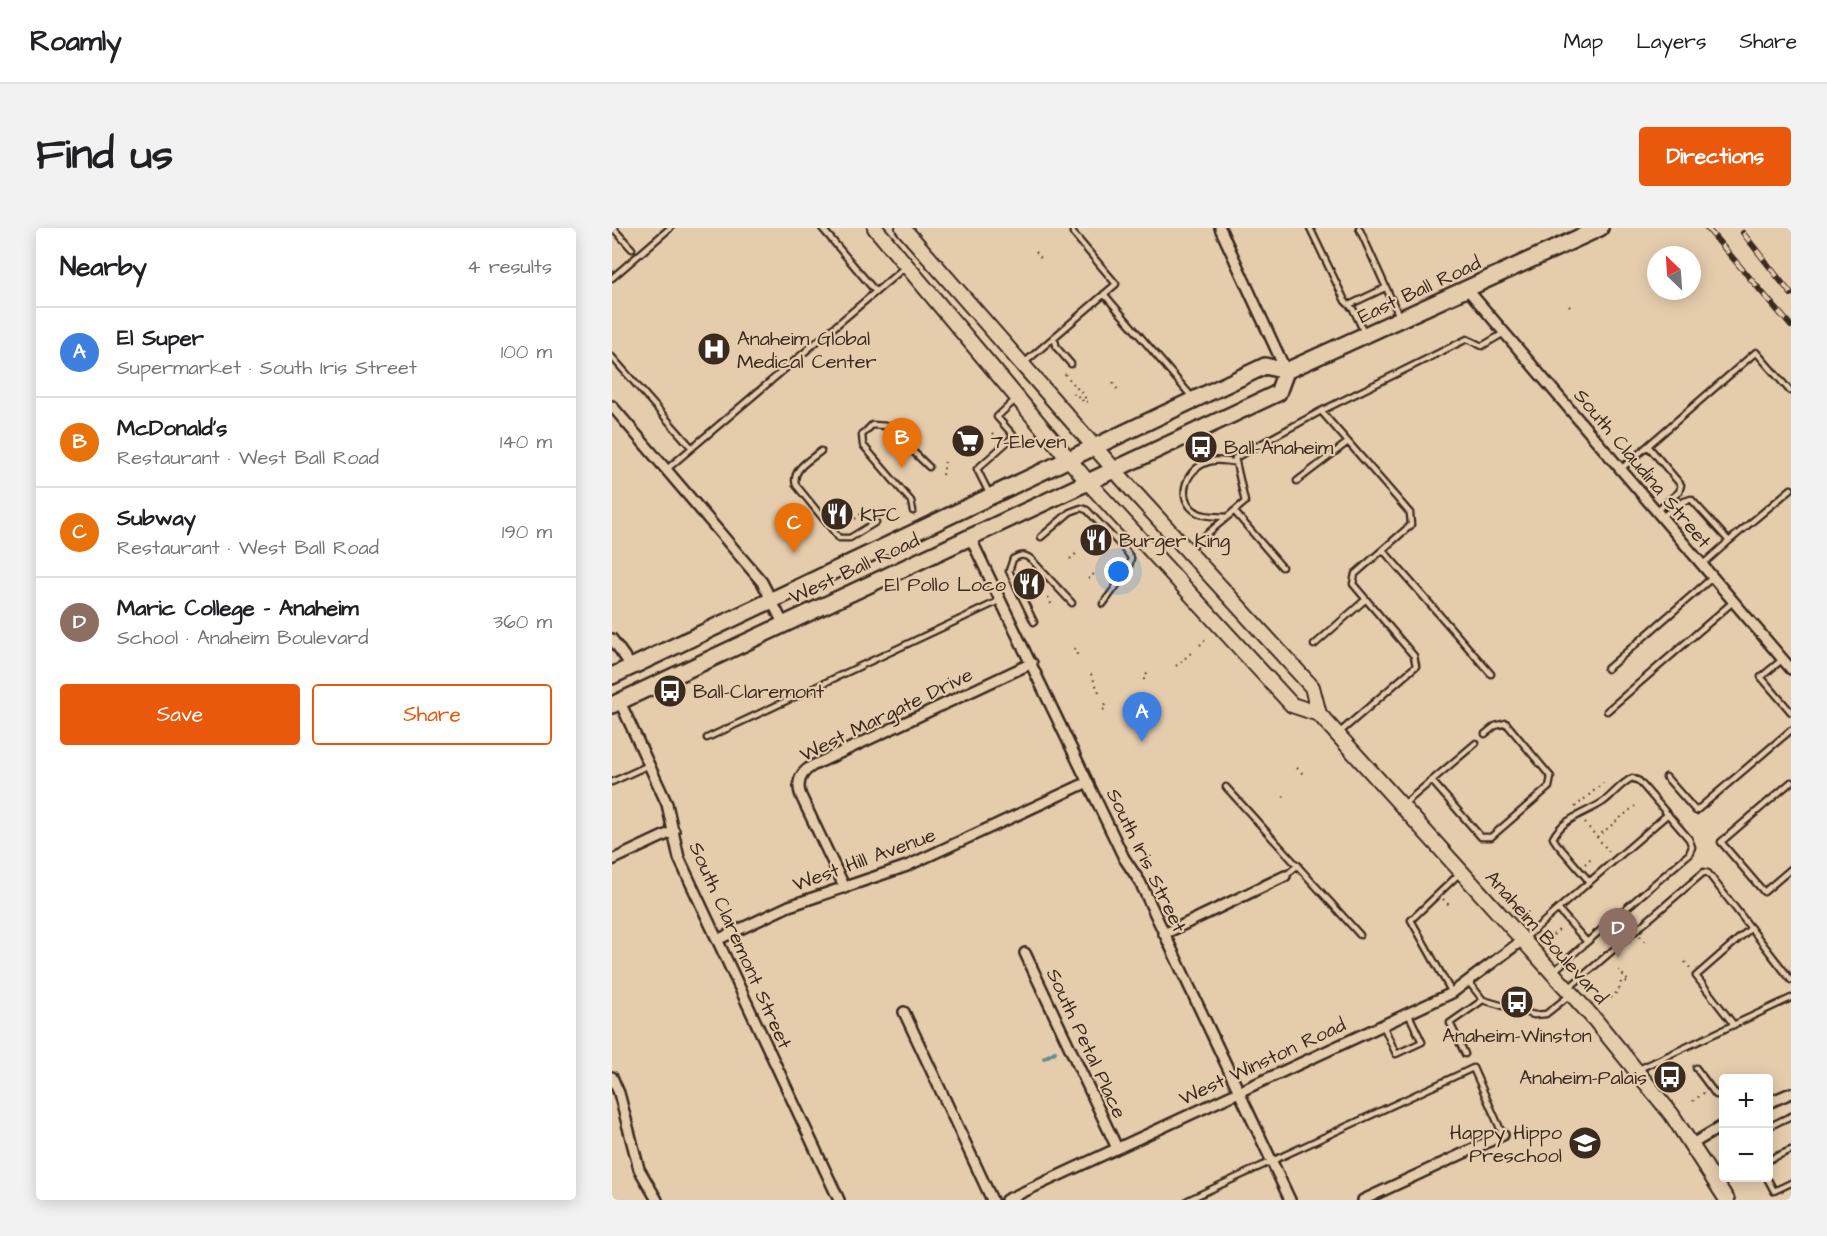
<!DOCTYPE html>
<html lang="en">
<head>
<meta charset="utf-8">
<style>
  body { margin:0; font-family:"Architects Daughter",sans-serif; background:#f2f2f2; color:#202124 }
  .controls { position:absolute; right:18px; bottom:18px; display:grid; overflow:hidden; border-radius:6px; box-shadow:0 3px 15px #0003 }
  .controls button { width:54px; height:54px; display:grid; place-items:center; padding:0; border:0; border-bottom:2px solid #e0e0e0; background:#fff; color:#202124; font:30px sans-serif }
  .compass { position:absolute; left:1035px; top:18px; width:54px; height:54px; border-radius:50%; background:#fff; box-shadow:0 3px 15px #0003; rotate:335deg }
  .you { position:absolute; left:507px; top:344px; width:21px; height:21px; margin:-15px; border:4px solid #fff; border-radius:50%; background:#1a73e8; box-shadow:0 0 0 9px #1a73e833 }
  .badge { display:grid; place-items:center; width:39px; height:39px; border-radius:50%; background:#ea580c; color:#fff; font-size:20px; font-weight:700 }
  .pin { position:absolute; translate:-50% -50px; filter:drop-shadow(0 2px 3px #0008) }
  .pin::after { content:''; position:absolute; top:32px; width:21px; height:18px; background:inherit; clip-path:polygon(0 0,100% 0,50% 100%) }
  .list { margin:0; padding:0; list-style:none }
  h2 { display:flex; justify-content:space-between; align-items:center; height:78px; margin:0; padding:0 24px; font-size:26px }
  h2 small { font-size:20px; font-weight:400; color:#757577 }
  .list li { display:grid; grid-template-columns:39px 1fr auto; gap:18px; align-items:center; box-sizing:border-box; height:90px; padding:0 24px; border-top:2px solid #e0e0e0 }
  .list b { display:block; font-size:22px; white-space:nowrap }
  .list p { margin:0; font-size:20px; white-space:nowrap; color:#757577 }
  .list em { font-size:20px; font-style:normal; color:#757577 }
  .actions { display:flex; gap:12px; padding:18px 24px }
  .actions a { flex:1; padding:14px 0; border:2px solid #ea580c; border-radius:6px; text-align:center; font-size:21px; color:#ea580c }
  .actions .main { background:#ea580c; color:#fff }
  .map { position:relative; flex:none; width:1179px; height:972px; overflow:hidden; border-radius:6px }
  header { display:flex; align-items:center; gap:36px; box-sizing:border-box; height:84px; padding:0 30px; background:#fff; border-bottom:2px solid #e0e0e0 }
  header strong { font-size:28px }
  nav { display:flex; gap:33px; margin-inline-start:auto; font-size:21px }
  .intro { display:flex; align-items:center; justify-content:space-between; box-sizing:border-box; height:144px; padding:0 36px }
  h1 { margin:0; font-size:42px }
  .button { padding:15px 27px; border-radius:6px; background:#ea580c; color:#fff; font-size:21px; font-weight:700 }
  main { display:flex; gap:36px; padding:0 36px }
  aside { flex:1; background:#fff; border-radius:6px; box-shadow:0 3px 15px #0003 }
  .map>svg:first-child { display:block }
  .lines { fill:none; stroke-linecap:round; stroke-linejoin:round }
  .stream { stroke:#648c92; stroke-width:4 }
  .service-casing { stroke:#3b2a1e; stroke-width:9 }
  .minor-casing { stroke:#3b2a1e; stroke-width:14 }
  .secondary-casing { stroke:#3b2a1e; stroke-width:18 }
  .primary-casing { stroke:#3b2a1e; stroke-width:20 }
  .path { stroke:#3b2a1e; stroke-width:2; stroke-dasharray:1.5 4.5; stroke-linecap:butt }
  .service { stroke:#e5ccad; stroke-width:4.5 }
  .minor { stroke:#e5ccad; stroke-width:9 }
  .secondary { stroke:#e5ccad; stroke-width:14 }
  .primary { stroke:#e5ccad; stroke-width:15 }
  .rail-casing { stroke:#3b2a1e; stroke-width:6 }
  .rail { stroke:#e5ccad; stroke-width:4; stroke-dasharray:11; stroke-linecap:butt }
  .labels { text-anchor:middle; stroke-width:4.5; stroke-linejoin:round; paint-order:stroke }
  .street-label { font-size:20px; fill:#3b2a1e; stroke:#e5ccad }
  .poi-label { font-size:20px; fill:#3b2a1e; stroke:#e5ccad; text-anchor:start }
</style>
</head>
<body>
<header>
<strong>Roamly</strong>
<nav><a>Map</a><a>Layers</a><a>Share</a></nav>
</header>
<div class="intro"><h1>Find us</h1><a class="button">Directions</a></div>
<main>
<aside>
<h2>Nearby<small>4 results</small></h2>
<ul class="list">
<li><span class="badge" style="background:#3f7fe0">A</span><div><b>El Super</b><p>Supermarket · South Iris Street</p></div><em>100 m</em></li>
<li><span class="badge" style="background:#e8710a">B</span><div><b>McDonald's</b><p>Restaurant · West Ball Road</p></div><em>140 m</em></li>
<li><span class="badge" style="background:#e8710a">C</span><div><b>Subway</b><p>Restaurant · West Ball Road</p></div><em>190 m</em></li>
<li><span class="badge" style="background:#8d6e63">D</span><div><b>Maric College - Anaheim</b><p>School · Anaheim Boulevard</p></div><em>360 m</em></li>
</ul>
<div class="actions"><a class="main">Save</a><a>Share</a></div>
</aside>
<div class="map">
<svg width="1179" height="972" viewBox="0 0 1179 972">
  <rect width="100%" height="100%" fill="#e5ccad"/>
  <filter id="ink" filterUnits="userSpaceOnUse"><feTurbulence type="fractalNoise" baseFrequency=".0167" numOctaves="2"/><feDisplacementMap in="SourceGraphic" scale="12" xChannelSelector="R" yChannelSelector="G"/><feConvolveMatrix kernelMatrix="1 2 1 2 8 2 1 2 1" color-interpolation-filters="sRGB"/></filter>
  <g filter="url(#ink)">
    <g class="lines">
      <path class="stream" d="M432 830 443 824"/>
      <defs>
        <path id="service" d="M1 0 20 21
          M210 0 264 64
          M698 0 733 73 741 81 752 104
          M747 0 787 88
          M0 50 58 0
          M492 66 580 169
          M737 77 773 60
          M442 109 445 120 459 136
          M0 129 80 220
          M411 136 504 56 461 5V0
          M709 183 855 111 870 118 892 105
          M1036 218 1069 257 1067 264 1044 283
          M209 223C198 232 179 241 184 257L227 310H238L264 294
          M55 241 293 39
          M1009 241 1144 124 1178 163
          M685 253 736 214
          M377 265 365 241 402 208 385 189 403 172
          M301 283 299 273 251 217 250 207 260 197 275 198 317 239
          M622 283 670 339
          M614 289C606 288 594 289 586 285 560 270 576 237 600 233 607 231 616 234 624 234
          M1050 289 1070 274 1079 271 1117 313 1090 337
          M429 309 458 284 469 280 475 282 514 323 519 330 516 342 491 376
          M1117 313 1179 261
          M577 321 633 274 623 230 709 183 798 285 799 297 743 346 741 356 802 428 804 438 727 505
          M771 322 879 446
          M422 394 397 343 401 331C408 327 412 326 419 331L460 375
          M702 417 754 371
          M1171 431 1149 449 1179 484
          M995 441 1101 349
          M995 483 1122 373
          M95 510 389 372
          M1054 549 1084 583 1179 502
          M820 553 869 609H879L937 559 939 549 894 495 883 498 873 506
          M0 554 37 537
          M1179 554 1109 614 1152 664 1179 641
          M614 559 748 707
          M792 576 864 515
          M673 648 686 637
          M946 681 1056 586
          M912 711 946 681 975 714 941 744
          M975 714 1077 626 1080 619 1077 611 1027 553 1020 550C1008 556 1001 567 991 574 974 585 951 590 941 610L945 616 977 653
          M856 753 871 772 922 787 934 786 958 767
          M958 759 1092 644 1096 645 1179 752
          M840 765 799 692 847 646
          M771 797 784 826 810 814 796 785
          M1122 797 1084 748 1139 700
          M853 826 838 795 871 772
          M1084 840 1104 867 1112 866
          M1027 841 1179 770
          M1156 899 1179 888
          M1156 932 1179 922
          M1155 950 1162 963 1179 955
          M576 972 861 840 891 907"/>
        <path id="minor" d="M608 0 674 143
          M856 62 1179 441
          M0 178 150 354 172 397
          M358 309 512 630 528 654 678 972
          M0 411 20 439
          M8 474 55 576 67 630 227 972
          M0 632 62 603
          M233 660 189 568C184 555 188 545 200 538L420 435
          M552 706 673 648
          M105 712 177 678 295 638 476 554
          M413 725 505 920
          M292 784 380 972
          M0 849 7 865 27 941 45 972
          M1156 875 1179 865
          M1080 916 1112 897
          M394 972 840 765 912 711
          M751 972 891 907"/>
        <path id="secondary" d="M263 0 476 254 680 477 707 486
          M291 0 521 263 700 459 707 486 984 793 1060 887 1115 972"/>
        <path id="primary" d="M0 448 653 138 674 143 988 0
          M0 477 666 165 674 143"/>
      </defs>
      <use href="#service" class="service-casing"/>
      <use href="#minor" class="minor-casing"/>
      <use href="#secondary" class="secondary-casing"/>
      <use href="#primary" class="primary-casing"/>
      <path class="path" d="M424 24 430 31
        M957 78 960 81
        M453 146 476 173 473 175 463 165 460 167
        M501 155 506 162
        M381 205 387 212
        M331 247 333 234
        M243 291 250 285
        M180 309 187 302
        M458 331 465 325
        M476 351 483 345
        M436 369 440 378
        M588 417 595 410
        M462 420 467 430
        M564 438 579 425
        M479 446 487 464
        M532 452V449L538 443
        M491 482 494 480 492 475
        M685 540 692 547
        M672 568V573
        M963 579 991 555
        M973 595 999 626
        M985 609 1023 578
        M973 636 979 630
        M831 671 837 677
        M941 707 950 699
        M1028 708 1034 715
        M1073 734 1079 741
        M999 770 1007 762 1009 754H1017L1006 741
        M1081 873 1093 864"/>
      <use href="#service" class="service"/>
      <use href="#minor" class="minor"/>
      <use href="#secondary" class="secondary"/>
      <use href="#primary" class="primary"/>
      <defs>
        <path id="rail" d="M1095 0 1179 98
          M1131 5 1179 66"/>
      </defs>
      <use href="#rail" class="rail-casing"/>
      <use href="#rail" class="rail"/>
    </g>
  </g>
  <defs>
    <symbol id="hospital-disc" viewBox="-11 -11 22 22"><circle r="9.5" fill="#3b2a1e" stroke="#e5ccad"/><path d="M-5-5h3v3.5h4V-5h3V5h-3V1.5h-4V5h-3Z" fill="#fff"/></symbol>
    <symbol id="supermarket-disc" viewBox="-11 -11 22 22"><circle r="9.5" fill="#3b2a1e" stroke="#e5ccad"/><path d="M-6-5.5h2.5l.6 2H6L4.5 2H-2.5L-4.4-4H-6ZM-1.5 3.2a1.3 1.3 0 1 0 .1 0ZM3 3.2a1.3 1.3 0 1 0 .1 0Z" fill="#fff"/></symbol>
    <symbol id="bus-disc" viewBox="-11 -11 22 22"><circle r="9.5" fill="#3b2a1e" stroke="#e5ccad"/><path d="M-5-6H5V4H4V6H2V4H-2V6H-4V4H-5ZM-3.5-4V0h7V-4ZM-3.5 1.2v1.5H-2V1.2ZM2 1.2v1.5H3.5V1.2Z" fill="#fff"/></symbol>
    <symbol id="restaurant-disc" viewBox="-11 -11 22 22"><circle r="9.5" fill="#3b2a1e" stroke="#e5ccad"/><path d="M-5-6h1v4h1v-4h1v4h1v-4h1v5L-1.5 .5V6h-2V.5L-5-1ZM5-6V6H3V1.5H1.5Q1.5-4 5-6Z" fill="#fff"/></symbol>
    <symbol id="school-disc" viewBox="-11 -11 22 22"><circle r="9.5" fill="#3b2a1e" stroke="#e5ccad"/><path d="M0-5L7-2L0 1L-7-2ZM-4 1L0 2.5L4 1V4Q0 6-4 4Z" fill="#fff"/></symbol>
  </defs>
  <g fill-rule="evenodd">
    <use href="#hospital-disc" x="83" y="102" width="38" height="38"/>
    <use href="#supermarket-disc" x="337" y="194" width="38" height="38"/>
    <use href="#bus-disc" x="570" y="200" width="38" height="38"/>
    <use href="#restaurant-disc" x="206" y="267" width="38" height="38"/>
    <use href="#restaurant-disc" x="465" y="293" width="38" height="38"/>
    <use href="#restaurant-disc" x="398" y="337" width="38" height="38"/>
    <use href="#bus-disc" x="39" y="444" width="38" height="38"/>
    <use href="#bus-disc" x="886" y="755" width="38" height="38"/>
    <use href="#bus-disc" x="1039" y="830" width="38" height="38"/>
    <use href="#school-disc" x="954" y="896" width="38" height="38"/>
  </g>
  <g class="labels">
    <g class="street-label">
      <text transform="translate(807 61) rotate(-25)" y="7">East Ball Road</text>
      <text transform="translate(1031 240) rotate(50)" y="7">South Claudina Street</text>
      <text transform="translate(242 340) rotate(-25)" y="7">West Ball Road</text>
      <text transform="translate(274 486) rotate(-26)" y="7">West Margate Drive</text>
      <text transform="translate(252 631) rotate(-20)" y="7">West Hill Avenue</text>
      <text transform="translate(535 632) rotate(64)" y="7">South Iris Street</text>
      <text transform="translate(935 709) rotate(48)" y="7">Anaheim Boulevard</text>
      <text transform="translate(129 717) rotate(66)" y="7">South Claremont Street</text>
      <text transform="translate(475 815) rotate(65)" y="7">South Petal Place</text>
      <text transform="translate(650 833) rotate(-25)" y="7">West Winston Road</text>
    </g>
    <g class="poi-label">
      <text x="125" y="117">Anaheim Global<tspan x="125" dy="23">Medical Center</tspan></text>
      <text x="379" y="220">7-Eleven</text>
      <text x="612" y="226">Ball-Anaheim</text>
      <text x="248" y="293">KFC</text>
      <text x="507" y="319">Burger King</text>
      <text x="394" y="363" text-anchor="end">El Pollo Loco</text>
      <text x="81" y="470">Ball-Claremont</text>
      <text x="905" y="814" text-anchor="middle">Anaheim-Winston</text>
      <text x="1035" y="856" text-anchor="end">Anaheim-Palais</text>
      <text x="950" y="911" text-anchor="end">Happy Hippo<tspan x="950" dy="23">Preschool</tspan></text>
    </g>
  </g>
</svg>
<div class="controls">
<button>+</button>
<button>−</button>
</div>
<svg class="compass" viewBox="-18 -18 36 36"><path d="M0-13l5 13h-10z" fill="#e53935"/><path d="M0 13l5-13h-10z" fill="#757577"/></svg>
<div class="you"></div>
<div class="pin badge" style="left:530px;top:514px;background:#3f7fe0">A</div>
<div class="pin badge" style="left:290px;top:240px;background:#e8710a">B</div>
<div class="pin badge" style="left:182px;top:325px;background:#e8710a">C</div>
<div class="pin badge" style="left:1006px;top:730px;background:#8d6e63">D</div>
</div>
</main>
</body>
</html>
